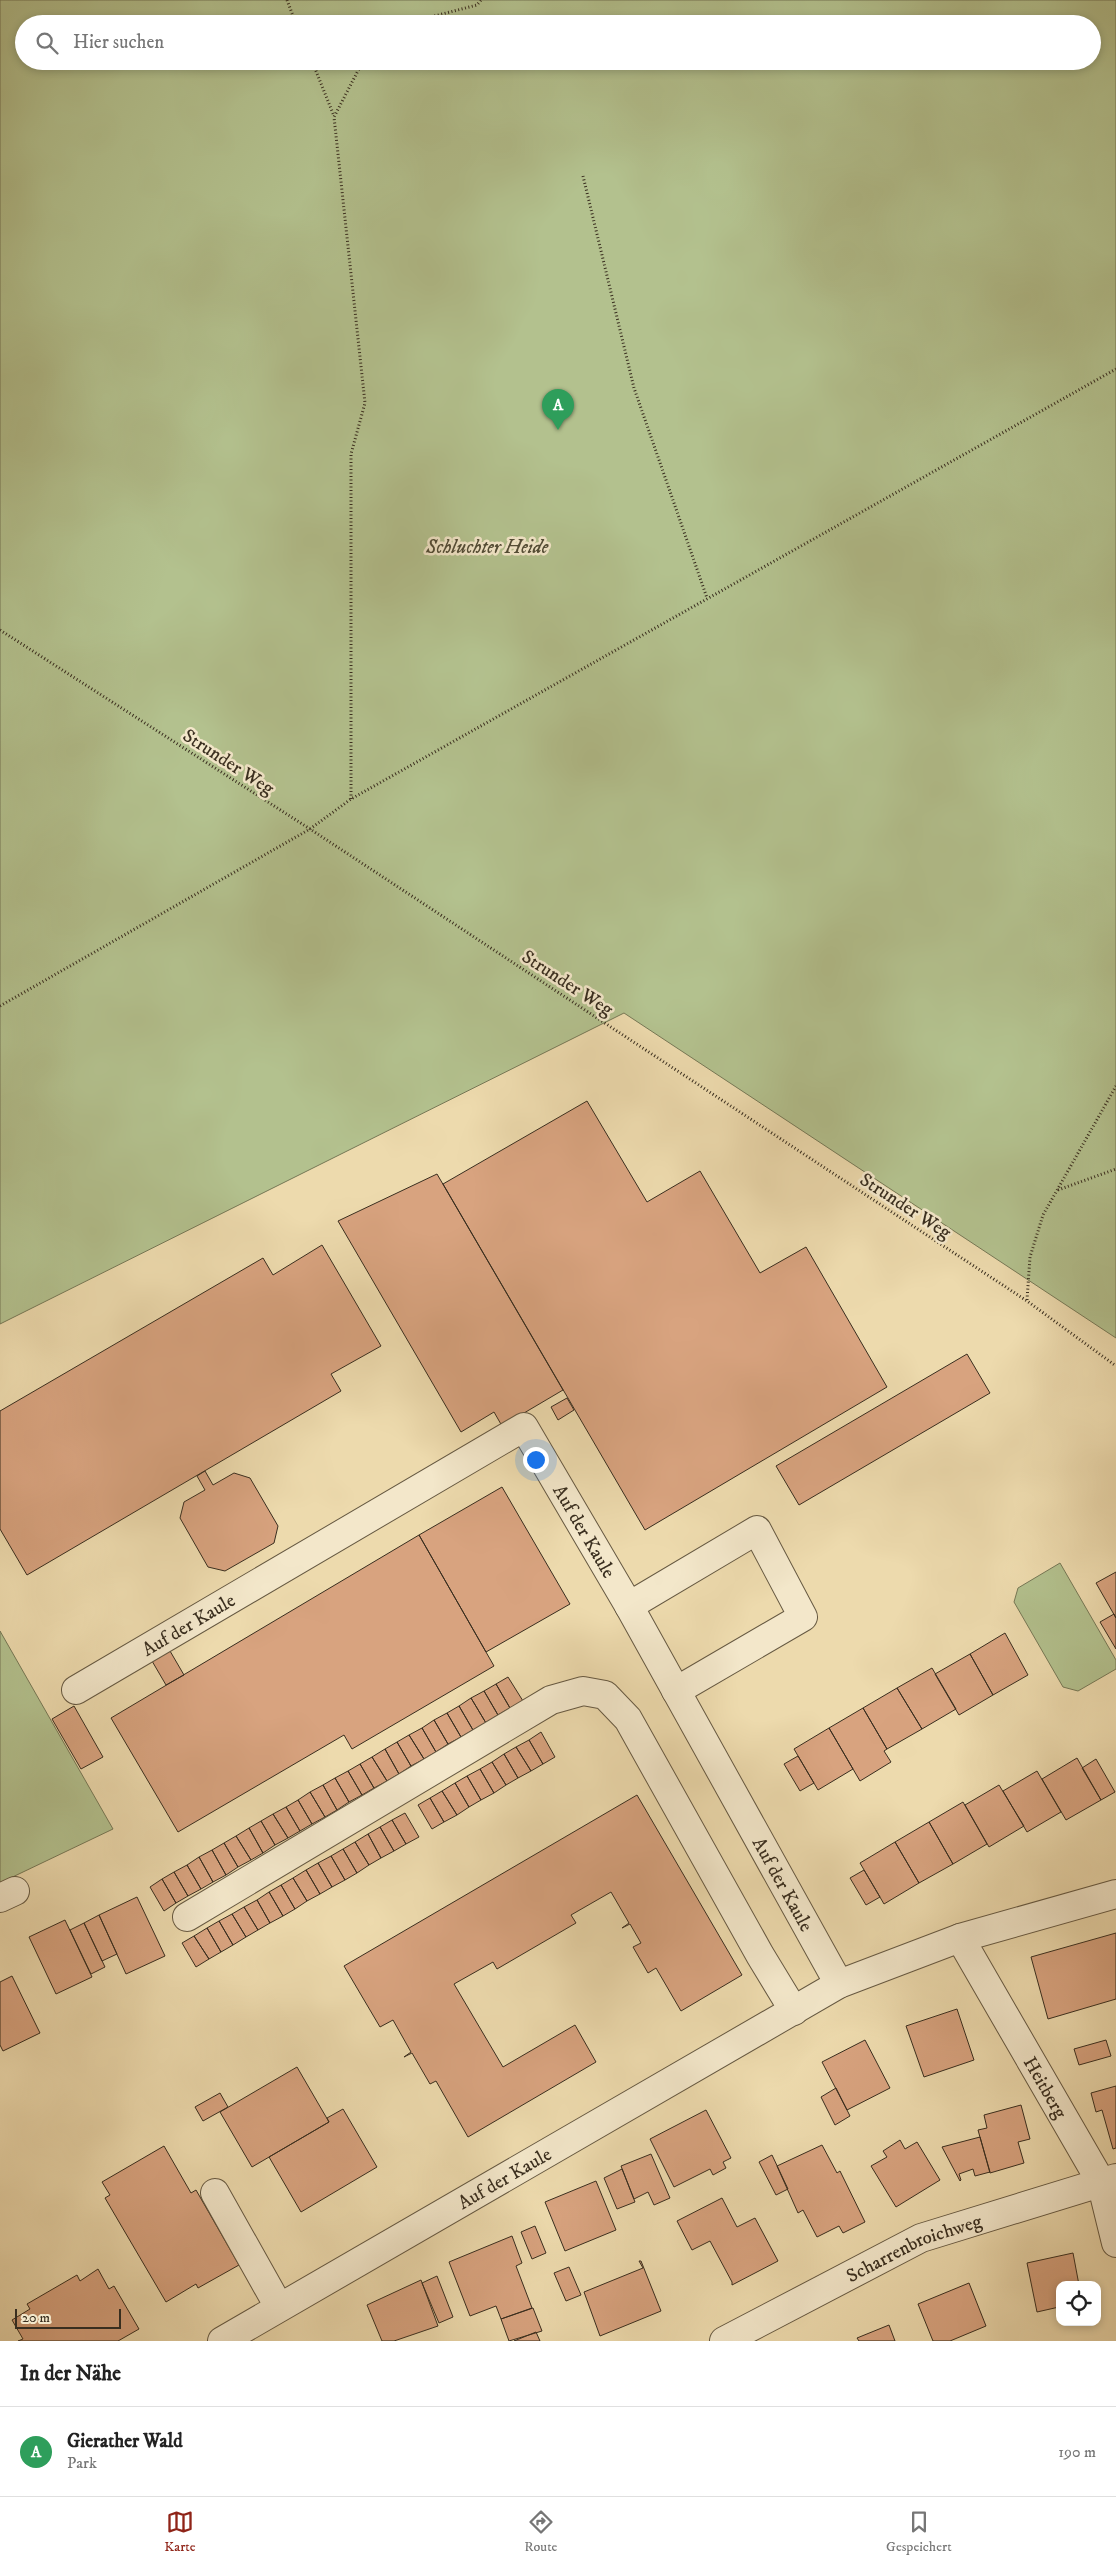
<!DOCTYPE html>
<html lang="de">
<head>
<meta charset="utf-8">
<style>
  body { margin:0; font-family:"IM FELL DW Pica",serif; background:#f2f2f2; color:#222 }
  .controls { position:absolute; right:15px; bottom:15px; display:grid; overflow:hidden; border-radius:10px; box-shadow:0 2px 8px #0003 }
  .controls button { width:45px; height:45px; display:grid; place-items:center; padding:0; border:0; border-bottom:1px solid #e0e0e0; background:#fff; color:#222; font:25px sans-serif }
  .scale { position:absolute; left:15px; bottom:12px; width:106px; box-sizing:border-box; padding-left:5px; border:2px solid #392e1f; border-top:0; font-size:14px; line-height:18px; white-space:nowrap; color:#392e1f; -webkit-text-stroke:4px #f3e7ca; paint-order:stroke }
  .you { position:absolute; left:535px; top:1459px; width:18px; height:18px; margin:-12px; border:4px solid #fff; border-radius:50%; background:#1a73e8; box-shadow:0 0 0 8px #1a73e833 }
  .badge { display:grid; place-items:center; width:32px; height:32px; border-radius:50%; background:#8f2418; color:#fff; font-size:16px; font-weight:700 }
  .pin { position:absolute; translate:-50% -41px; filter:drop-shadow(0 1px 2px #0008) }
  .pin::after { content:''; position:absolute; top:26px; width:18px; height:15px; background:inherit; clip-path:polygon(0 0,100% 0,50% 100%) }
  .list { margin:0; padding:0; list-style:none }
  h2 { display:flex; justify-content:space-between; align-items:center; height:65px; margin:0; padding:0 20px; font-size:21px }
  h2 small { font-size:16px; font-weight:400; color:#767676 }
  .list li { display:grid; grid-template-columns:32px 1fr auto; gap:15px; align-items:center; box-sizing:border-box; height:90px; padding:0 20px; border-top:1px solid #e0e0e0 }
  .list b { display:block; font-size:19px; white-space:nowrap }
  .list p { margin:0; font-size:16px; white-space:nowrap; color:#767676 }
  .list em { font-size:16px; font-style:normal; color:#767676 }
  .icon { flex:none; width:28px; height:28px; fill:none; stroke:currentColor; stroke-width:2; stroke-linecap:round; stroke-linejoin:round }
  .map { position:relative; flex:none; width:1116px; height:2341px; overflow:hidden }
  .search { position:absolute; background:#fff; box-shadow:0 2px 8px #0003; left:15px; right:15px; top:15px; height:55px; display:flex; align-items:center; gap:12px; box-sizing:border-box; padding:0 18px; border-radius:28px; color:#767676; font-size:19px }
  .sheet { height:155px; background:#fff }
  nav { display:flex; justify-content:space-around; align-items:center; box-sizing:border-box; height:70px; border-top:1px solid #e0e0e0; background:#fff; font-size:14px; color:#767676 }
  nav a { display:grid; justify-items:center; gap:2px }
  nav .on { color:#8f2418 }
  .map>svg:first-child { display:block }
  .green { fill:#b3c18e; stroke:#767856; fill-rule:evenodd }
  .building { fill:#d8a37f; stroke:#392e1f }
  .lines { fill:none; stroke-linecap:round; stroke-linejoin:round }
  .minor-casing { stroke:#665942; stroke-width:30 }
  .path { stroke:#392e1f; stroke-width:3; stroke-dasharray:1 2.5; stroke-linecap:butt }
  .minor { stroke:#f3e7ca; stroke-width:28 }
  .labels { text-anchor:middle; stroke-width:5; stroke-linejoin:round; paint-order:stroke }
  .park-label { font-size:19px; font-style:italic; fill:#514b35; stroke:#f3e7ca }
  .street-label { font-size:19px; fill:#392e1f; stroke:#f3e7ca }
</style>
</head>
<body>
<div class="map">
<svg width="1116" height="2341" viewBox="0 0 1116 2341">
  <rect width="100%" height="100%" fill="#eddaad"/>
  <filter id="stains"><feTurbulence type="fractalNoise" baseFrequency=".004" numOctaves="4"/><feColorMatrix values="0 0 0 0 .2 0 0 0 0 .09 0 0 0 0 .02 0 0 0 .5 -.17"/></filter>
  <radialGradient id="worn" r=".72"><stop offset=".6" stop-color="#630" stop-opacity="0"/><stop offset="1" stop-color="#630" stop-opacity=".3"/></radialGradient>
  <path class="green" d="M0 0H1116V1338L624 1013 0 1324ZM24 24H1092V61H24Z
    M1060 1563 1116 1660V1669L1078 1691 1063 1687 1014 1602 1018 1588Z
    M0 1631 113 1829 0 1883Z"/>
  <path class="building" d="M587 1101 647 1202 700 1171 760 1273 806 1247 887 1387 645 1530 443 1184Z
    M437 1174 563 1390 502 1426 494 1412 461 1432 338 1221Z
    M322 1245 381 1346 331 1374 341 1391 27 1575 0 1529V1411L263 1258 273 1275Z
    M967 1354 990 1393 799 1505 776 1466Z
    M567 1398 574 1410 558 1420 551 1407Z
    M205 1471 213 1485 234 1473 250 1478 278 1526 274 1543 225 1571 208 1567 180 1518 184 1502 205 1490 197 1476Z
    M502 1487 570 1604 486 1652 419 1535Z
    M419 1535 494 1666 352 1749 344 1735 178 1832 111 1718Z
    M1116 1572V1618L1096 1583Z
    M1114 1614 1116 1618V1649L1100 1622Z
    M1005 1633 1028 1675 993 1695 970 1654Z
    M170 1651 184 1675 166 1685 152 1661Z
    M970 1654 993 1695 959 1715 935 1674Z
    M932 1668 956 1709 922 1729 897 1688Z
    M508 1677 523 1701 510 1708 496 1684Z
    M496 1684 510 1708 498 1715 484 1691Z
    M897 1688 922 1729 887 1749 863 1708Z
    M484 1691 498 1715 486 1723 471 1698Z
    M471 1698 486 1723 473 1730 459 1706Z
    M74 1706 103 1757 81 1769 52 1719Z
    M459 1706 473 1730 461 1737 447 1713Z
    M863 1708 887 1749 884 1751 891 1762 860 1781 829 1728Z
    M447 1713 461 1737 448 1744 434 1720Z
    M434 1720 448 1744 436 1752 422 1728Z
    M422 1728 436 1752 424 1759 409 1735Z
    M829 1728 853 1769 818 1790 794 1749Z
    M541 1732 555 1757 543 1764 529 1740Z
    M409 1735 424 1759 411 1766 397 1742Z
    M529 1740 543 1764 531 1771 516 1747Z
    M397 1742 411 1766 399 1774 385 1749Z
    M516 1747 531 1771 518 1778 504 1754Z
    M385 1749 399 1774 387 1781 372 1757Z
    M504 1754 518 1778 506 1785 492 1762Z
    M798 1756 814 1783 800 1791 784 1764Z
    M372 1757 387 1781 374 1788 360 1764Z
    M1077 1758 1101 1800 1066 1820 1042 1779Z
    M1096 1759 1115 1792 1101 1800 1082 1768Z
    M492 1762 506 1785 494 1793 480 1769Z
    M360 1764 374 1788 362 1795 348 1771Z
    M480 1769 494 1793 481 1800 467 1776Z
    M348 1771 362 1795 349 1802 335 1778Z
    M1037 1771 1061 1812 1027 1832 1003 1791Z
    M467 1776 481 1800 469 1807 455 1783Z
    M335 1778 349 1802 337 1810 323 1785Z
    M455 1783 469 1807 457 1815 442 1791Z
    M323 1785 337 1810 325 1817 310 1792Z
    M999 1785 1024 1826 989 1847 965 1805Z
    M442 1791 457 1815 444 1822 430 1798Z
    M310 1792 325 1817 312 1824 298 1800Z
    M637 1795 742 1975 681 2011 656 1968 648 1973 633 1947 641 1943 630 1924 622 1928 629 1923 611 1892 571 1915 576 1923 497 1969 493 1962 454 1984 503 2067 575 2025 596 2062 468 2137 436 2081 430 2084 412 2053 404 2057 411 2052 393 2020 380 2027 344 1966Z
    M430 1798 444 1822 432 1829 418 1805Z
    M298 1800 312 1824 300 1831 286 1807Z
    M963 1802 987 1844 953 1864 929 1822Z
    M286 1807 300 1831 288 1838 273 1814Z
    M405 1813 419 1837 406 1844 392 1820Z
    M273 1814 288 1838 275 1845 261 1821Z
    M392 1820 406 1844 394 1851 380 1827Z
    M261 1821 275 1845 263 1853 249 1828Z
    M929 1822 953 1864 919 1883 895 1842Z
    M380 1827 394 1851 381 1858 368 1834Z
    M249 1828 263 1853 251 1860 236 1836Z
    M368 1834 381 1858 369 1865 355 1842Z
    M236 1836 251 1860 238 1867 224 1843Z
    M355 1842 369 1865 357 1873 343 1849Z
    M895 1842 919 1883 884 1904 860 1863Z
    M224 1843 238 1867 226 1875 212 1850Z
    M343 1849 357 1873 345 1880 331 1856Z
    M212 1850 226 1875 213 1882 199 1857Z
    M331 1856 345 1880 332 1887 318 1863Z
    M199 1857 213 1882 201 1889 187 1865Z
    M318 1863 332 1887 320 1894 306 1870Z
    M187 1865 201 1889 188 1896 174 1872Z
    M306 1870 320 1894 307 1901 293 1878Z
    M864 1870 880 1897 866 1905 850 1878Z
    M174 1872 188 1896 176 1903 162 1879Z
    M293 1878 307 1901 295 1909 281 1885Z
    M162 1879 176 1903 164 1911 150 1887Z
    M281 1885 295 1909 283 1916 269 1892Z
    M269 1892 283 1916 270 1923 257 1900Z
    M137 1897 165 1956 126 1974 99 1915Z
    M257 1900 270 1923 258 1930 244 1907Z
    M244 1907 258 1930 246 1937 232 1914Z
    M232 1914 246 1937 233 1945 219 1921Z
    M99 1915 117 1954 102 1961 84 1923Z
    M65 1920 92 1977 56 1994 29 1937Z
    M219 1921 233 1945 221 1952 207 1928Z
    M84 1923 105 1967 91 1974 70 1930Z
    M207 1928 221 1952 209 1959 194 1936Z
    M1116 1933V1999L1048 2019 1031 1957Z
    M194 1936 209 1959 196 1967 182 1943Z
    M12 1976 40 2033 3 2051 0 2045V1982Z
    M957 2009 974 2060 924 2077 906 2026Z
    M865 2040 890 2088 847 2110 822 2062Z
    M1106 2040 1111 2056 1079 2065 1074 2049Z
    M297 2067 329 2122 252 2167 220 2112Z
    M1116 2086V2148L1113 2149 1102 2110 1096 2112 1091 2093Z
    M836 2088 850 2116 835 2125 821 2097Z
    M220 2093 228 2107 203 2121 195 2107Z
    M1021 2105 1030 2139 1018 2142 1024 2163 990 2173 978 2130 987 2128 984 2115Z
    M343 2109 377 2167 301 2212 269 2157 329 2122 327 2118Z
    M706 2110 731 2158 723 2162 726 2168 713 2175 710 2169 674 2187 650 2139Z
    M980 2137 990 2172 975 2176 973 2169 959 2174 961 2180 960 2181 942 2147Z
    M900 2140 905 2149 917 2142 940 2180 896 2207 871 2166 887 2157 883 2151Z
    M822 2145 837 2173 840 2171 865 2222 843 2233 839 2226 817 2237 803 2210 798 2213 777 2166Z
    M164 2146 191 2193 196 2190 239 2265 198 2288 196 2284 166 2302 105 2198 110 2195 102 2182Z
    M651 2154 670 2198 654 2205 648 2192 634 2199 621 2166Z
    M772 2155 788 2189 776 2195 759 2162Z
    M622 2169 635 2202 617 2209 604 2178Z
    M596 2181 616 2230 565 2251 545 2202Z
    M722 2198 737 2227 755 2218 778 2261 732 2285V2282L710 2241 692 2250 677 2221Z
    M535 2226 546 2253 532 2259 521 2232Z
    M512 2236 522 2263 516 2266 532 2308 501 2319 496 2306 470 2316 449 2262Z
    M1073 2253 1079 2285H1060V2310L1059 2307 1037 2312 1027 2263Z
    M639 2261H641L661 2311 600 2336 584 2292 643 2268Z
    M569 2267 581 2295 566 2301 554 2273Z
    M98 2269 109 2289 114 2286 139 2329 118 2341H18L23 2339 12 2320 30 2309 27 2304 77 2275 80 2281Z
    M437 2276 453 2317 439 2323 422 2283Z
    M421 2280 438 2326 394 2341H382L367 2305Z
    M969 2283 986 2326 950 2341H933L918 2304Z
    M533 2308 542 2331 509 2341 501 2319Z
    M889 2325 895 2341H859L857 2338Z
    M536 2332 540 2341H514Z"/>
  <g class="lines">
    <defs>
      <g id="minor">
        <path d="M629 1606 757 1530 803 1617 676 1691"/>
        <path id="s1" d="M76 1690 524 1427 629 1606 839 1984"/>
        <path d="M0 1898 15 1891"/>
        <path d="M187 1917 551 1700 583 1691 605 1695 628 1719 760 1955 794 2011"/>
        <path id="s2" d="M960 1938 1101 2182 1116 2243"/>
        <path d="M215 2193 279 2307"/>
        <path id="s3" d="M222 2341 839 1984 960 1938 1116 1894"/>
        <path id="s4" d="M724 2341 921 2238 1116 2178"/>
      </g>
    </defs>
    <use href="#minor" class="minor-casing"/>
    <path class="path" d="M287 0 296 24
      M404 24 477 5 481 0
      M312 61 334 116
      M583 176 634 388 707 598
      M0 630 310 829 1027 1301 1116 1366
      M351 799V454L365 403 334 117 363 61
      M0 1006 310 829 351 799 1116 369
      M1058 1190 1116 1169
      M1027 1300 1030 1257 1043 1215 1116 1086"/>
    <use href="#minor" class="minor"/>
  </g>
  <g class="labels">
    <g class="park-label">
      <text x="487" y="553">Schluchter Heide</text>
    </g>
    <g class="street-label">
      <text transform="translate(229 761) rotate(33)" y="7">Strunder Weg</text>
      <text transform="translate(568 982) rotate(33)" y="7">Strunder Weg</text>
      <text transform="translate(906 1205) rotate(33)" y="7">Strunder Weg</text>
      <text dy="7" stroke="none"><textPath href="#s1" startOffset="640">Auf der Kaule</textPath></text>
      <text dy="7" stroke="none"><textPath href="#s1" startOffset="130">Auf der Kaule</textPath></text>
      <text dy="7" stroke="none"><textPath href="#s1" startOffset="1045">Auf der Kaule</textPath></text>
      <text dy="7" stroke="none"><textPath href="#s2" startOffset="172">Heitberg</textPath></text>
      <text dy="7" stroke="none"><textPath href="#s3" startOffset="326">Auf der Kaule</textPath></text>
      <text dy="7" stroke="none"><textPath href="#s4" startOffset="212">Scharrenbroichweg</textPath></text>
    </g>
  </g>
  <rect width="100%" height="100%" filter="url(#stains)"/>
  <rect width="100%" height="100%" fill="url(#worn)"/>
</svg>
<div class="controls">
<button><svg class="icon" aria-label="locate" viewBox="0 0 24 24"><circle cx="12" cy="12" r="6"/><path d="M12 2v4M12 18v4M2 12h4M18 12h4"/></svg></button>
</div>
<div class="scale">20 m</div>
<div class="you"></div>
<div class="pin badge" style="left:558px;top:430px;background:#2e9e5b">A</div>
<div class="search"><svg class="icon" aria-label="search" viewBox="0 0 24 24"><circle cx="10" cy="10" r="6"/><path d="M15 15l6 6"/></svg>Hier suchen</div>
</div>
<section class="sheet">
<h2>In der Nähe<small></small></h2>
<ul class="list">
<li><span class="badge" style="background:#2e9e5b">A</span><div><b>Gierather Wald</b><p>Park</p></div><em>190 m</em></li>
</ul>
</section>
<nav>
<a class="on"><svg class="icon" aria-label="map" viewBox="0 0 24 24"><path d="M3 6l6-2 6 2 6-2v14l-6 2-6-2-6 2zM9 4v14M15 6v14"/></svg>Karte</a>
<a><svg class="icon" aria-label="directions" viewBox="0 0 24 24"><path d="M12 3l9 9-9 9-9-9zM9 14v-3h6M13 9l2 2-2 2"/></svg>Route</a>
<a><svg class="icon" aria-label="saved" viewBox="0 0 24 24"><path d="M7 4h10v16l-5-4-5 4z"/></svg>Gespeichert</a>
</nav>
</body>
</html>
